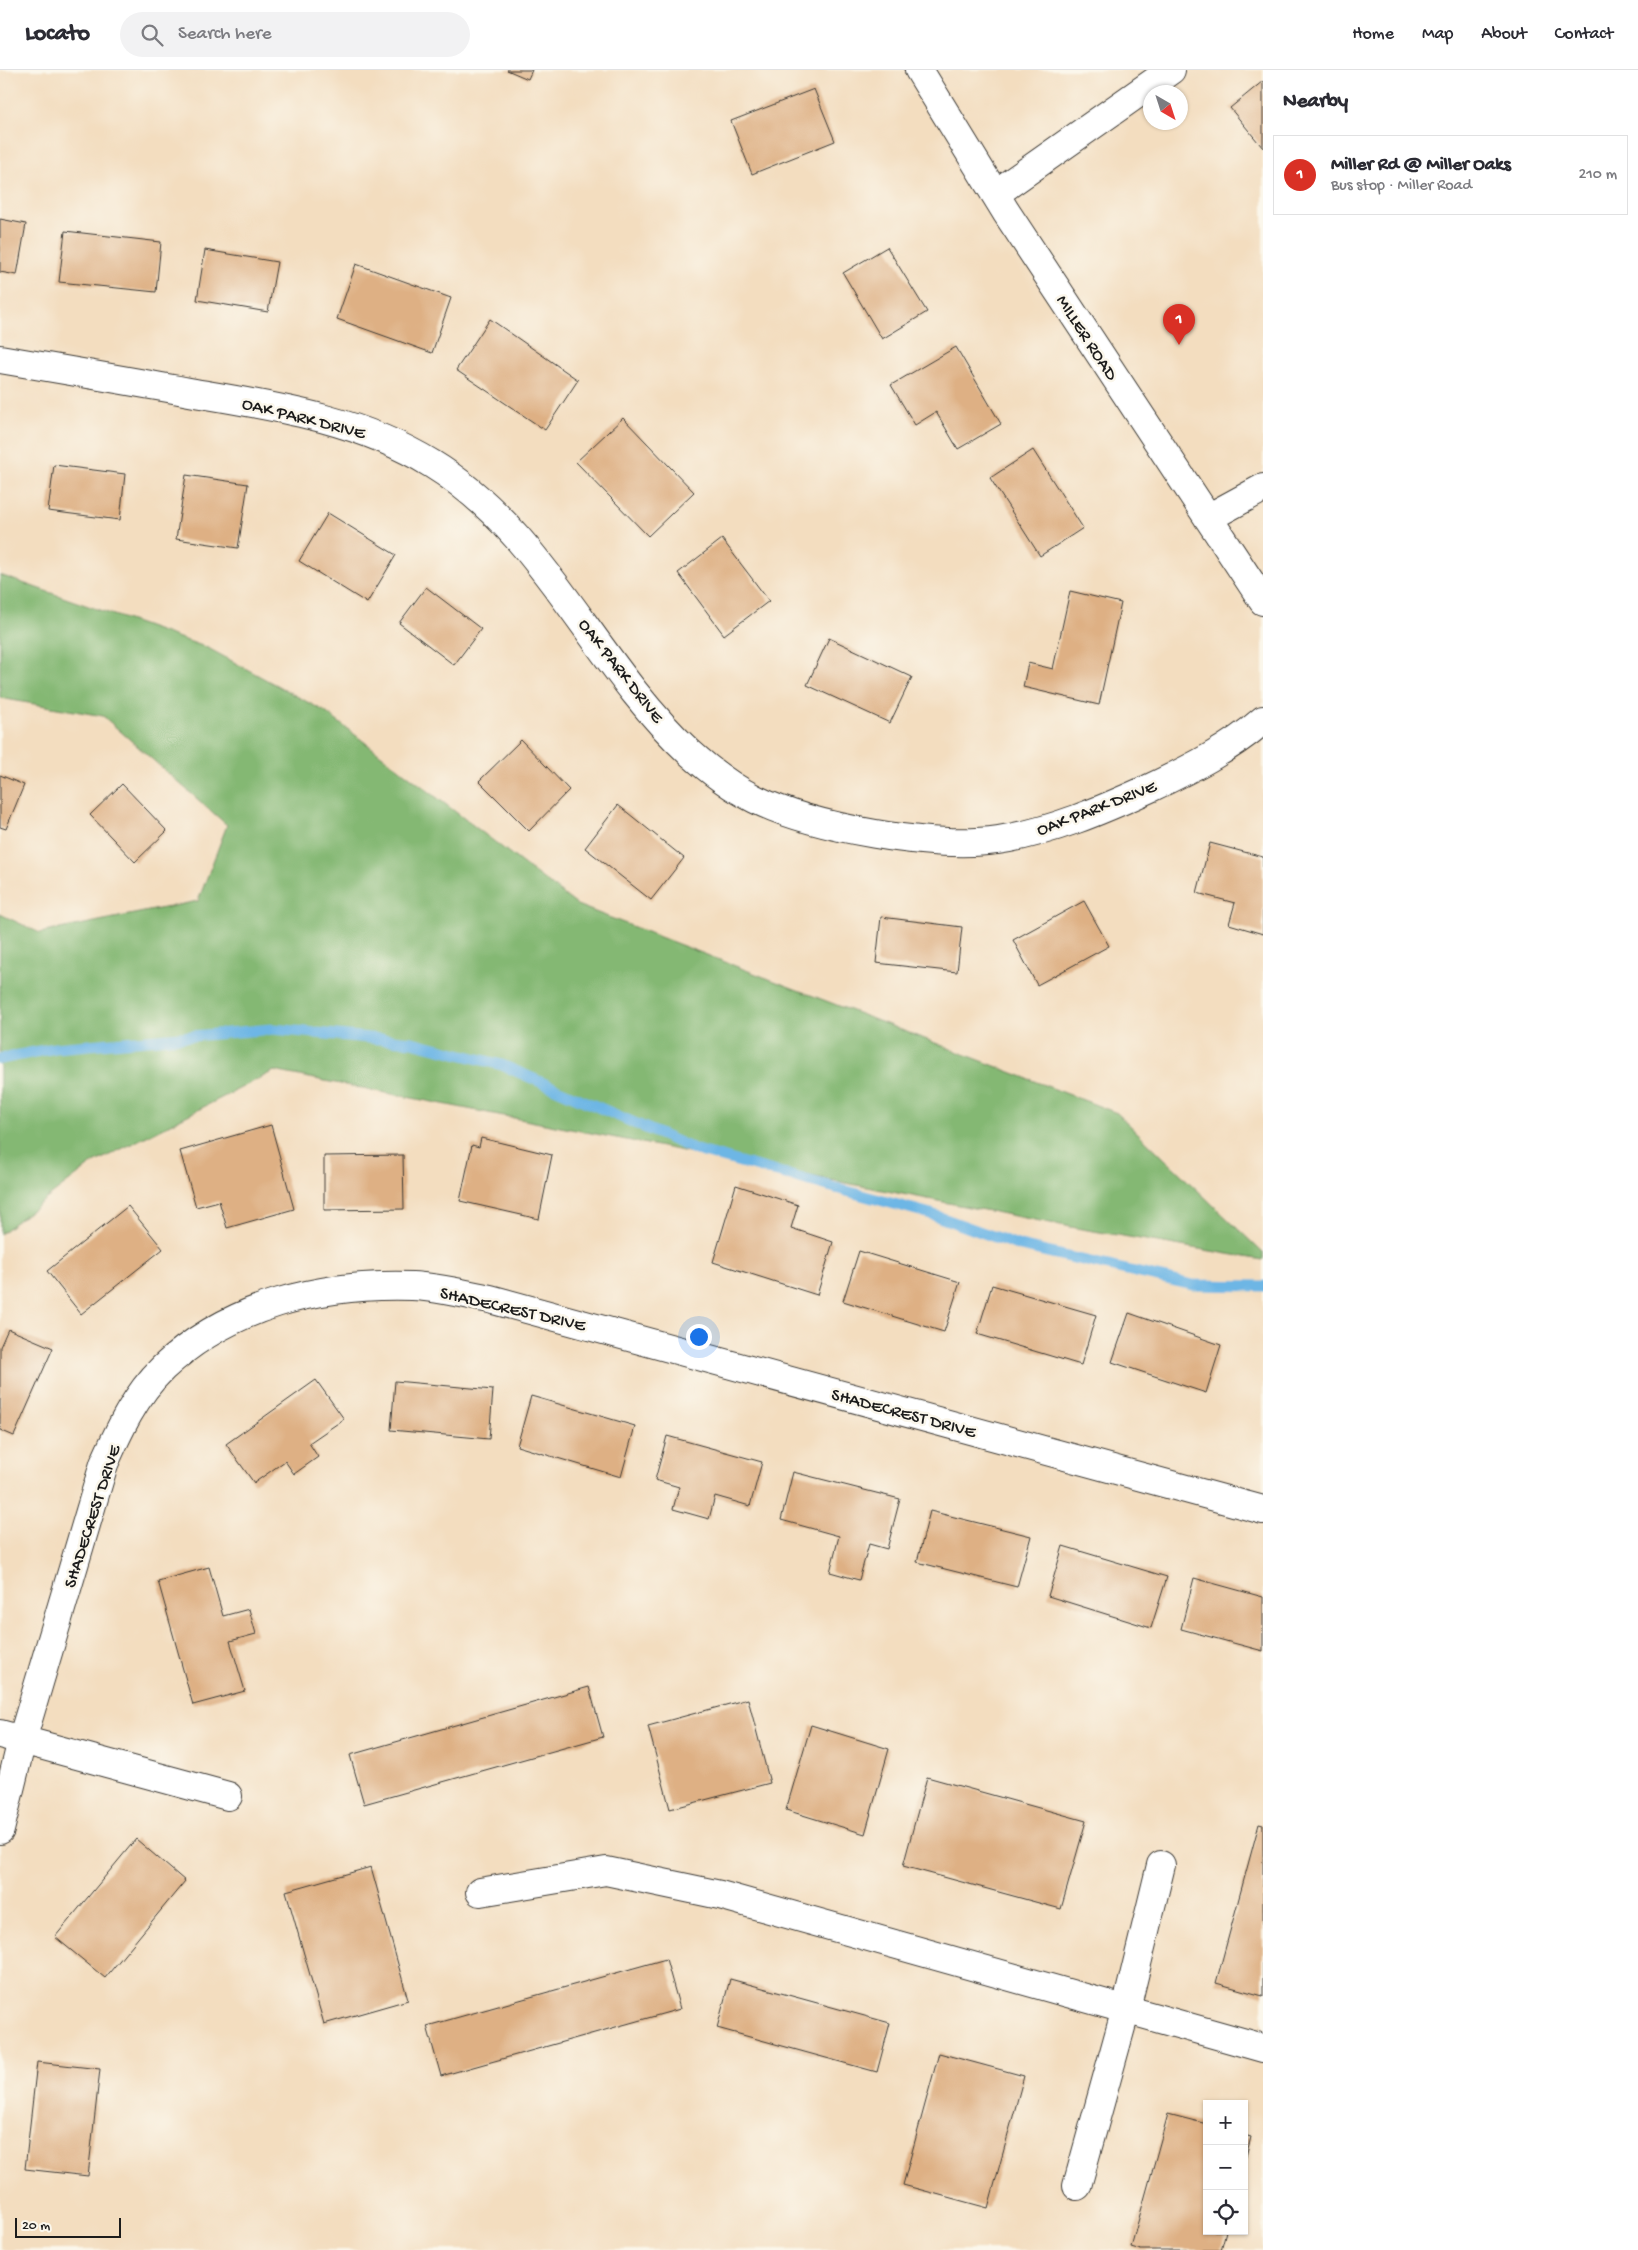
<!DOCTYPE html>
<html lang="en">
<head>
<meta charset="utf-8">
<style>
  body { margin:0; font-family:"Gochi Hand",sans-serif; background:#f2f2f3; color:#2b2b33 }
  .controls { position:absolute; right:15px; bottom:15px; display:grid; overflow:hidden; border-radius:0px; box-shadow:0 1px 4px #0004 }
  .controls button { width:45px; height:45px; display:grid; place-items:center; padding:0; border:0; border-bottom:1px solid #e1e1e2; background:#fff; color:#2b2b33; font:25px sans-serif }
  .compass { position:absolute; left:1143px; top:15px; width:45px; height:45px; border-radius:50%; background:#fff; box-shadow:0 1px 4px #0004; rotate:141deg }
  .scale { position:absolute; left:15px; bottom:12px; width:106px; box-sizing:border-box; padding-left:5px; border:2px solid #1c1c1c; border-top:0; font-size:14px; line-height:18px; white-space:nowrap; color:#1c1c1c; -webkit-text-stroke:4px #fbf7ec; paint-order:stroke }
  .you { position:absolute; left:698px; top:1266px; width:18px; height:18px; margin:-12px; border:4px solid #fff; border-radius:50%; background:#1a73e8; box-shadow:0 0 0 8px #1a73e833 }
  .badge { display:grid; place-items:center; width:32px; height:32px; border-radius:50%; background:#d93025; color:#fff; font-size:16px; font-weight:700 }
  .pin { position:absolute; translate:-50% -41px; filter:drop-shadow(0 1px 2px #0008) }
  .pin::after { content:''; position:absolute; top:26px; width:18px; height:15px; background:inherit; clip-path:polygon(0 0,100% 0,50% 100%) }
  .list { margin:0; padding:0; list-style:none }
  h2 { display:flex; justify-content:space-between; align-items:center; height:65px; margin:0; padding:0 20px; font-size:21px }
  h2 small { font-size:16px; font-weight:400; color:#7c7c81 }
  .list li { display:grid; grid-template-columns:32px 1fr auto; gap:15px; align-items:center; box-sizing:border-box; height:80px; margin:0 10px 10px; padding:0 10px; border:1px solid #e1e1e2; border-radius:0px }
  .list b { display:block; font-size:19px; white-space:nowrap }
  .list p { margin:0; font-size:16px; white-space:nowrap; color:#7c7c81 }
  .list em { font-size:16px; font-style:normal; color:#7c7c81 }
  .icon { flex:none; width:28px; height:28px; fill:none; stroke:currentColor; stroke-width:2; stroke-linecap:round; stroke-linejoin:round }
  .map { position:relative; flex:none; width:1263px; height:2180px; overflow:hidden }
  header { display:flex; align-items:center; gap:30px; box-sizing:border-box; height:70px; padding:0 25px; background:#fff; border-bottom:1px solid #e1e1e2 }
  header strong { font-size:24px }
  nav { display:flex; gap:28px; margin-inline-start:auto; font-size:18px }
  .search { width:350px; height:45px; background:#f2f2f3; display:flex; align-items:center; gap:12px; box-sizing:border-box; padding:0 18px; border-radius:28px; color:#7c7c81; font-size:19px }
  main { display:flex }
  aside { flex:1; background:#fff }
  .map>svg:first-child { display:block }
  .forest { fill:#84b873; stroke:#506a48 }
  .lines { fill:none; stroke-linecap:round; stroke-linejoin:round }
  .stream { stroke:#6db6e5; stroke-width:11 }
  .building { fill:#deb084 }
  .minor-casing { stroke:#3c3934; stroke-width:30 }
  .minor { stroke:#fff; stroke-width:28 }
  .labels { text-anchor:middle; stroke-width:5; stroke-linejoin:round; paint-order:stroke }
  .street-label { font-size:18px; fill:#1c1c1c; stroke:#fbf7ec }
</style>
</head>
<body>
<header>
<strong>Locato</strong>
<div class="search"><svg class="icon" aria-label="search" viewBox="0 0 24 24"><circle cx="10" cy="10" r="6"/><path d="M15 15l6 6"/></svg>Search here</div>
<nav><a>Home</a><a>Map</a><a>About</a><a>Contact</a></nav>
</header>
<main>
<div class="map">
<svg width="1263" height="2180" viewBox="0 0 1263 2180">
  <rect width="100%" height="100%" fill="#fbf7ec"/>
  <filter id="ink" filterUnits="userSpaceOnUse"><feTurbulence type="fractalNoise" baseFrequency=".02" numOctaves="2"/><feDisplacementMap in="SourceGraphic" scale="10" xChannelSelector="R" yChannelSelector="G"/><feConvolveMatrix kernelMatrix="1 2 1 2 8 2 1 2 1" color-interpolation-filters="sRGB"/></filter>
  <filter id="wash" filterUnits="userSpaceOnUse"><feTurbulence type="fractalNoise" baseFrequency=".0096" numOctaves="4" result="noise"/><feDisplacementMap in="SourceGraphic" scale="20" xChannelSelector="R" yChannelSelector="G"/><feGaussianBlur stdDeviation="1.12" result="paint"/><feColorMatrix in="noise" values="0 0 0 0 0 0 0 0 0 0 0 0 0 0 0 0 0 1.4 0 .05"/><feComposite in="paint" operator="in"/></filter>
  <g filter="url(#wash)">
    <rect width="100%" height="100%" fill="#f3ddbf"/>
    <path class="forest" d="M0 505 208 578 324 641 577 835 1117 1043 1263 1183V1190L1076 1158 274 1001 92 1094 0 1164V844L40 863 198 831 227 755 103 646 0 628Z"/>
    <g class="lines">
      <path class="stream" d="M0 989 55 978 273 959 412 972 502 995 696 1080 931 1144 1020 1176 1193 1215 1263 1216"/>
    </g>
    <g id="blocks">
      <path class="building" d="M507 0H532L528 9Z
        M1263 11V78L1230 38Z
        M814 19 835 71 752 104 731 51Z
        M0 149 26 154 17 205 0 202Z
        M65 161 161 172 156 222 59 212Z
        M887 177 927 242 882 269 843 203Z
        M205 180 277 192 268 242 197 230Z
        M356 194 451 228 432 283 337 249Z
        M490 249 578 310 545 360 456 300Z
        M956 277 1001 354 958 379 936 342 915 355 891 315Z
        M623 348 694 422 648 466 576 392Z
        M1033 380 1083 458 1040 486 990 408Z
        M54 395 125 404 120 450 48 441Z
        M186 405 248 414 238 478 176 469Z
        M328 443 396 485 367 533 299 491Z
        M722 469 769 531 724 565 678 503Z
        M426 517 481 559 454 595 399 553Z
        M1070 521 1121 533 1099 635 1023 617 1028 593 1053 599Z
        M829 568 912 607 890 653 807 615Z
        M521 670 569 720 529 761 479 711Z
        M0 705 24 715 6 759 0 757Z
        M122 714 167 761 135 792 90 745Z
        M618 735 684 788 651 830 585 778Z
        M1210 773 1263 787V864L1229 854 1235 833 1197 823Z
        M1084 831 1109 876 1037 915 1013 870Z
        M881 847 962 857 957 902 876 893Z
        M271 1055 294 1139 227 1158 219 1131 196 1137 180 1081Z
        M481 1068 552 1085 539 1149 460 1131 472 1075 479 1077Z
        M403 1085 404 1139 324 1140V1086Z
        M736 1115 798 1135 791 1158 833 1172 817 1225 713 1192Z
        M128 1136 163 1179 81 1244 47 1201Z
        M859 1181 960 1212 944 1262 843 1231Z
        M992 1215 1096 1245 1081 1295 977 1264Z
        M1129 1243 1221 1275 1206 1323 1112 1292Z
        M8 1259 53 1278 14 1366 0 1360V1277Z
        M316 1310 344 1349 309 1373 318 1387 294 1404 285 1391 254 1413 226 1374Z
        M395 1311 493 1320 489 1369 391 1360Z
        M531 1326 635 1356 621 1407 517 1376Z
        M667 1366 762 1392 750 1436 715 1426 709 1449 673 1439 679 1417 655 1410Z
        M793 1402 900 1429 887 1479 869 1474 859 1510 830 1502 839 1466 781 1450Z
        M930 1441 1031 1466 1017 1517 917 1492Z
        M1063 1476 1167 1507 1151 1558 1048 1526Z
        M209 1497 223 1546 249 1539 256 1564 230 1571 245 1621 193 1635 158 1511Z
        M1194 1508 1263 1527V1581L1181 1559Z
        M589 1617 603 1667 364 1734 350 1685Z
        M748 1629 770 1713 670 1739 648 1656Z
        M811 1655 889 1679 865 1764 786 1740Z
        M927 1707 1086 1751 1061 1839 903 1796Z
        M1259 1754 1263 1755V1926L1216 1913Z
        M136 1769 185 1811 105 1908 55 1867Z
        M371 1797 408 1930 324 1954 286 1821Z
        M666 1889 680 1939 441 2006 427 1956Z
        M730 1909 890 1953 877 2002 717 1958Z
        M939 1983 1024 2006 988 2138 903 2115Z
        M37 1992 100 1999 88 2106 25 2099Z
        M1168 2044 1207 2054V2161H1226L1221 2180H1141L1131 2177Z
        M1244 2065 1251 2067 1245 2090H1244Z"/>
    </g>
  </g>
  <g filter="url(#ink)">
    <use href="#blocks" fill-opacity="0" stroke="#3c3934" stroke-width="1"/>
    <g class="lines">
      <defs>
        <path id="minor" d="M919 0 1006 142 1263 531
          M995 124 1171 0
          M0 289C65 300 130 311 195 323 277 337 359 349 432 394 545 463 594 594 689 682 709 700 731 717 755 729 813 758 934 779 998 770 1051 762 1102 740 1150 718 1190 699 1230 679 1263 650
          M1208 448 1263 418
          M0 1664 228 1726
          M0 1760 22 1670 104 1394C119 1360 135 1325 163 1298 229 1235 322 1213 412 1216 438 1217 464 1224 490 1229L1263 1440
          M480 1822 606 1801 720 1825 1263 1978
          M1077 2116 1126 1939 1161 1795"/>
      </defs>
      <use href="#minor" class="minor-casing"/>
      <use href="#minor" class="minor"/>
    </g>
  </g>
  <g class="labels">
    <g class="street-label">
      <text transform="translate(1088 267) rotate(57)" y="6">MILLER ROAD</text>
      <text transform="translate(304 347) rotate(14)" y="6">OAK PARK DRIVE</text>
      <text transform="translate(622 600) rotate(52)" y="6">OAK PARK DRIVE</text>
      <text transform="translate(1096 737) rotate(-21)" y="6">OAK PARK DRIVE</text>
      <text transform="translate(513 1238) rotate(13)" y="6">SHADECREST DRIVE</text>
      <text transform="translate(904 1342) rotate(15)" y="6">SHADECREST DRIVE</text>
      <text transform="translate(91 1446) rotate(-72)" y="6">SHADECREST DRIVE</text>
    </g>
  </g>
</svg>
<div class="controls">
<button>+</button>
<button>−</button>
<button><svg class="icon" aria-label="locate" viewBox="0 0 24 24"><circle cx="12" cy="12" r="6"/><path d="M12 2v4M12 18v4M2 12h4M18 12h4"/></svg></button>
</div>
<svg class="compass" viewBox="-18 -18 36 36"><path d="M0-13l5 13h-10z" fill="#e53935"/><path d="M0 13l5-13h-10z" fill="#7c7c81"/></svg>
<div class="scale">20 m</div>
<div class="you"></div>
<div class="pin badge" style="left:1179px;top:275px">1</div>
</div>
<aside>
<h2>Nearby<small></small></h2>
<ul class="list">
<li><span class="badge">1</span><div><b>Miller Rd @ Miller Oaks</b><p>Bus stop · Miller Road</p></div><em>210 m</em></li>
</ul>
</aside>
</main>
</body>
</html>
